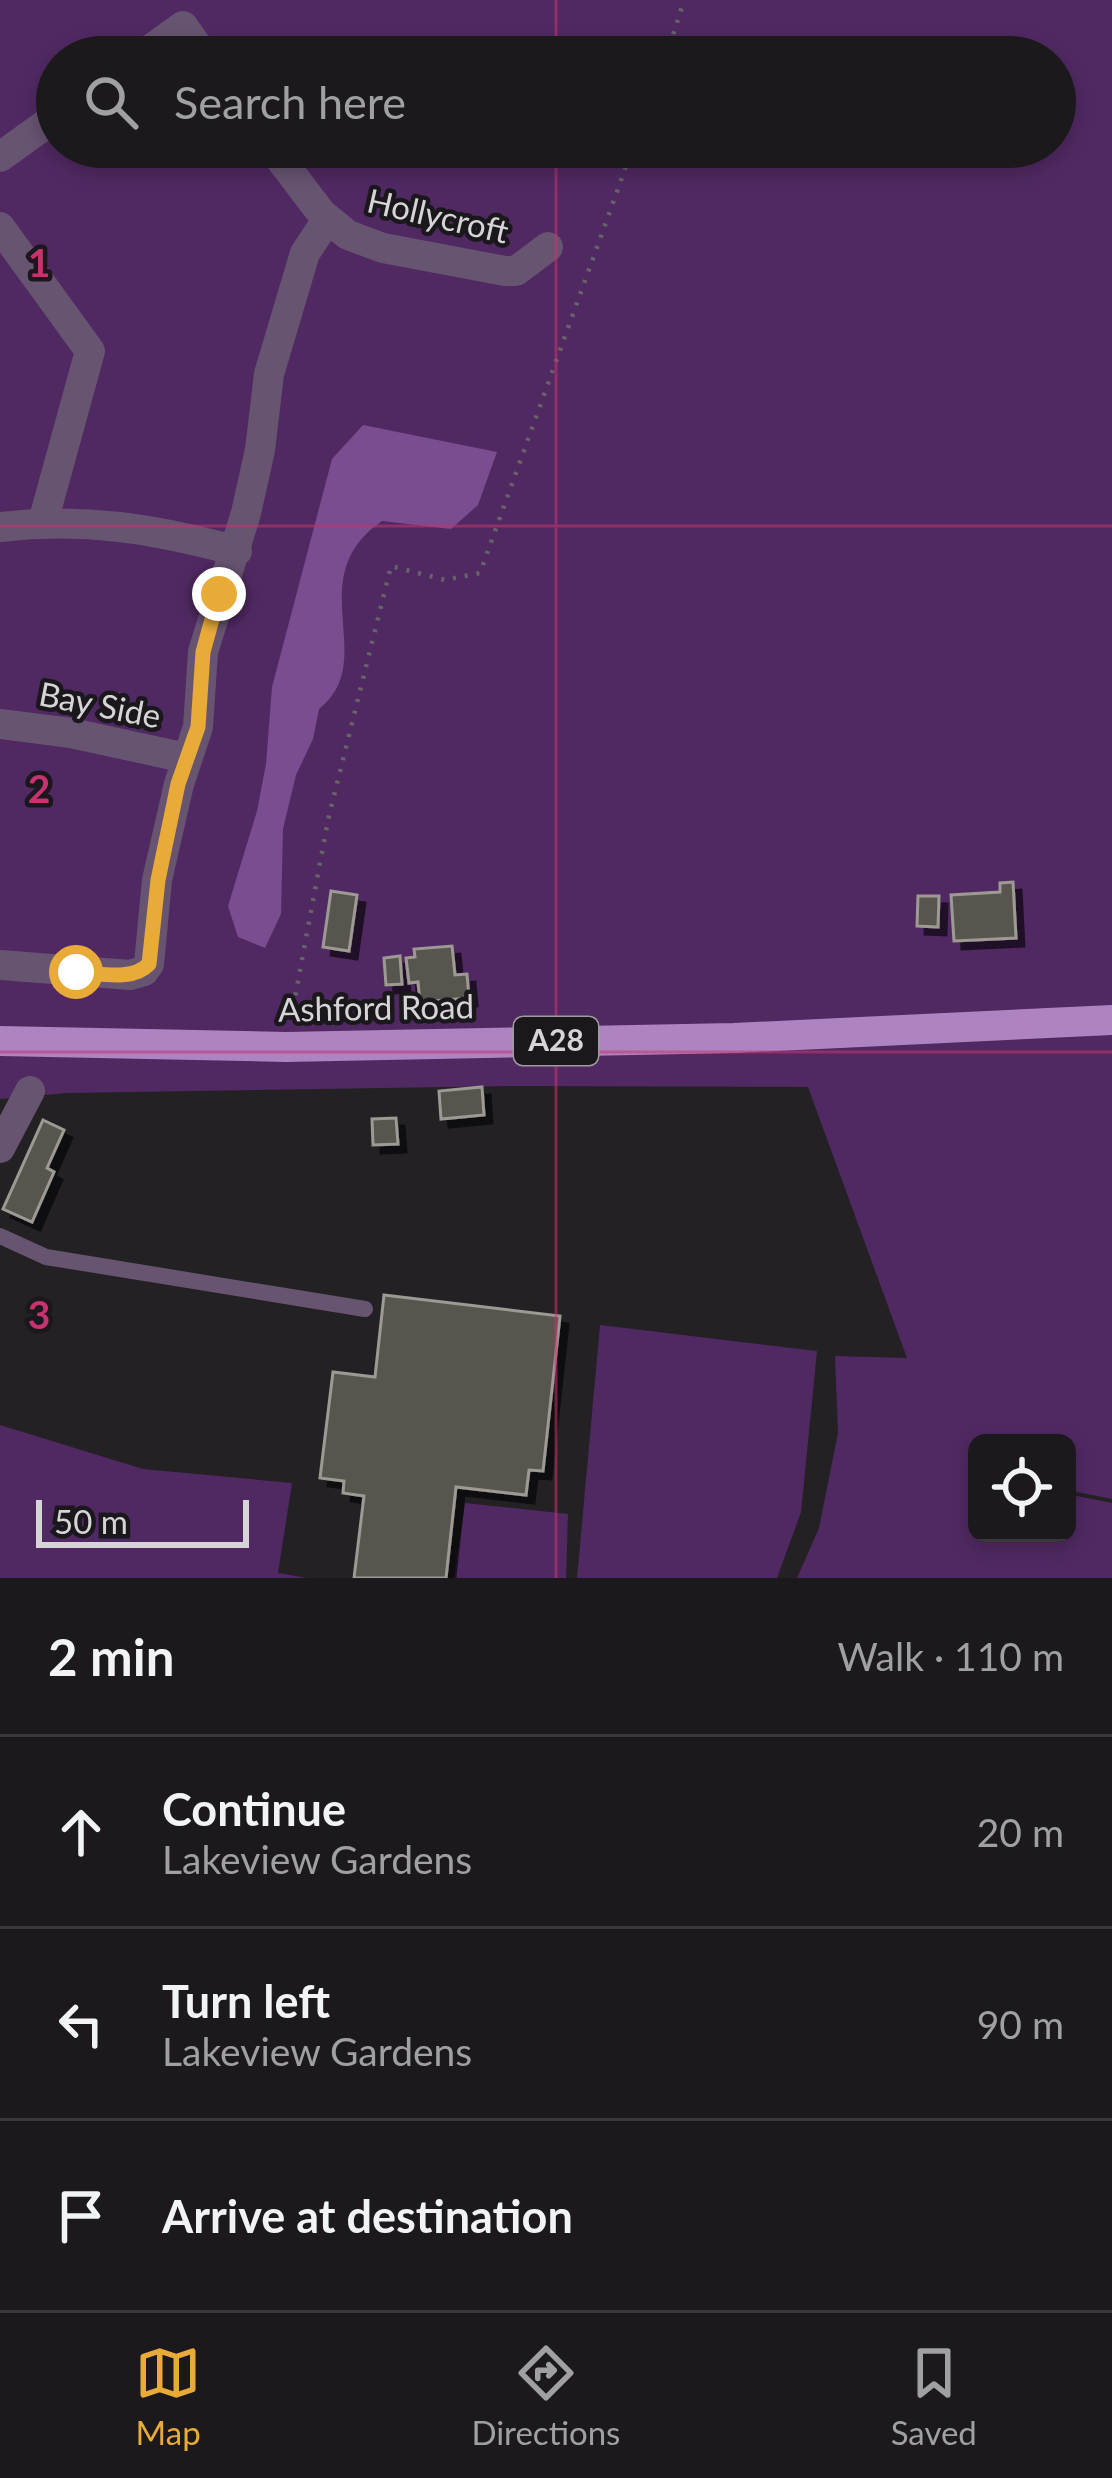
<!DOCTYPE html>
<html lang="en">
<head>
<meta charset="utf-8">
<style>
  body { margin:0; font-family:Lato,sans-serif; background:#242225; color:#f1f3f6 }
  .controls { position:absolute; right:36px; bottom:36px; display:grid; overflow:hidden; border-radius:18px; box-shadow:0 6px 18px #0003 }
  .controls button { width:108px; height:108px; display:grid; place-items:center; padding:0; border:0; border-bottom:3px solid #39383b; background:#1b191c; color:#f1f3f6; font:60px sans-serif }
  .scale { position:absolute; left:36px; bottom:30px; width:213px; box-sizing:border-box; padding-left:12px; border:6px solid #d6d4d7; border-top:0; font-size:33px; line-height:42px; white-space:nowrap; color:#d6d4d7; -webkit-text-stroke:9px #1a181c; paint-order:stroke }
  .stop { position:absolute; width:36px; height:36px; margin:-27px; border:9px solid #e9ab38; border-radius:50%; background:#fff }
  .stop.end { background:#e9ab38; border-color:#fff; box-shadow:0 3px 12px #0008 }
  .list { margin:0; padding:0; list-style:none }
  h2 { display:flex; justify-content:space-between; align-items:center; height:156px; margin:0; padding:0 48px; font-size:51px }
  h2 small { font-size:39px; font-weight:400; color:#a0a0a3 }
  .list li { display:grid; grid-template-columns:78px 1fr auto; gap:36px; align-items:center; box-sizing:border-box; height:192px; padding:0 48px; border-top:3px solid #39383b }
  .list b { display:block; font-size:45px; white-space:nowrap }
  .list p { margin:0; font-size:39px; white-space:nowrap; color:#a0a0a3 }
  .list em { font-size:39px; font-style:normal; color:#a0a0a3 }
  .icon { flex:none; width:66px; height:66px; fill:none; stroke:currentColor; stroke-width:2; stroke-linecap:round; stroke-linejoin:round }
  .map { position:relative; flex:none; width:1112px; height:1578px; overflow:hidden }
  .search { position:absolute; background:#1b191c; box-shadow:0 6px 18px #0003; left:36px; right:36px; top:36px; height:132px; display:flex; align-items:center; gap:30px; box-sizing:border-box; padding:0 42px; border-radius:66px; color:#a0a0a3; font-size:45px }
  .sheet { height:732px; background:#1b191c }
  nav { display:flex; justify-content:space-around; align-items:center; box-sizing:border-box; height:168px; border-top:3px solid #39383b; background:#1b191c; font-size:33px; color:#a0a0a3 }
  nav a { display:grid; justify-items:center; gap:6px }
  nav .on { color:#e9ab38 }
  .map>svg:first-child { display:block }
  .green { fill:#502962; fill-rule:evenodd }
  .water { fill:#7a4d91 }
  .building { fill:#585550; stroke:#9d9993; stroke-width:3; filter:url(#shadow) }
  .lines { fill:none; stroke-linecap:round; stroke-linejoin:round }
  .path { stroke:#676468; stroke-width:4.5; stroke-dasharray:3 9; stroke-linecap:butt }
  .service { stroke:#675471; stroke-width:16 }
  .minor { stroke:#675471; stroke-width:30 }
  .primary { stroke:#ad84c1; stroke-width:30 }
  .route { stroke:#e9ab38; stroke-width:15 }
  .grid { fill:none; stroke:#c5346e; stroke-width:3; stroke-opacity:0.55 }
  .labels { text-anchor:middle; stroke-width:9; stroke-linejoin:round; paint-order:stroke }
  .shield { fill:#1a181c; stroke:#9e9c9f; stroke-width:3 }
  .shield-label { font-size:30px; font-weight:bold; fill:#d6d4d7 }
  .street-label { font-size:33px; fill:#d6d4d7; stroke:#1a181c }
  .grid-label { font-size:39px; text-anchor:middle; font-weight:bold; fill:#c5346e; stroke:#1a181c; stroke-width:9; stroke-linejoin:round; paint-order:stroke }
</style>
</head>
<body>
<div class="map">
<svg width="1112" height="1578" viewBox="0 0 1112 1578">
  <defs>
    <filter id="shadow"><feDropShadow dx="8" dy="8" stdDeviation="0" flood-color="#0009"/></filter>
  </defs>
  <rect width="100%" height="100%" fill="#242125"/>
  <path class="green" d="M0 0H1112V1499L1067 1490V1443H977V1533H1067V1494L1112 1503V1578H797L819 1528 838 1433 835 1356 907 1358 808 1087 512 1086 67 1093 0 1099ZM57 57H1055V147H57Z
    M600 1325 817 1351 801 1512 777 1578H577Z
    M0 1425 143 1469 292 1483 278 1573 307 1578H0Z
    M465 1503 568 1514 566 1578H454Z"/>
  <path class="water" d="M363 425 497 452 478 505 451 529 382 521C299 578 381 660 319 709L313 739 296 775 283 829 281 914 265 948 238 937 228 906 257 811 266 764 272 687 332 459Z"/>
  <path class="building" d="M1013 882 1016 938 954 941 951 895 1000 892V883Z
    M331 891 357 895 349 951 323 947Z
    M918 896H939L938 927 917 926Z
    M452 946 455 975 467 974 469 998 420 1002 418 982 409 983 406 958 415 957 414 949Z
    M400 956 402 984 386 985 384 958Z
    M482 1087 484 1115 441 1119 439 1091Z
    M396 1118 398 1144 373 1145 372 1119Z
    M43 1120 64 1130 47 1168 54 1172 32 1222 3 1209Z
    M384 1295 560 1316 543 1471 529 1470 526 1495 456 1487 446 1578H354L364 1496 343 1493 344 1481 320 1478 333 1372 375 1377Z"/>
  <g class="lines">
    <path class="path" d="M666 57 684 0
      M291 1019 328 820 391 566 445 580 480 573 633 147"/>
    <path class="service" d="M0 1236 46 1257 365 1309"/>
    <path class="minor" d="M140 57 183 26 205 57
      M271 147 322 214 348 235 383 248 505 271H516L548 247
      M0 157 57 116
      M0 227 90 351 43 522
      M0 527C85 517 155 529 237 551
      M0 724 71 733 186 758
      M0 965 130 975 144 971 149 964 157 880 179 784 198 727 203 652 246 513 260 450 269 374 305 253 327 220
      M0 1148 30 1091"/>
    <path class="primary" d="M0 1041 286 1047 734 1038 1112 1020"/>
  </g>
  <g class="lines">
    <path class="route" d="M76 972C99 973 132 982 149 964L158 880 178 784 198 727 203 652 219 594"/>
  </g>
  <path class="grid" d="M556 0V57M556 147V1578M0 526H1112M0 1052H1112"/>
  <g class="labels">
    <rect class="shield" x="514" y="1017" width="84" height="48" rx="9"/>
    <g class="shield-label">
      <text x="556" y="1051">A28</text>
    </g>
    <g class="street-label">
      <text transform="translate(438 216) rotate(13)" y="12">Hollycroft</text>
      <text transform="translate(100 705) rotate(11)" y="12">Bay Side</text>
      <text transform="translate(376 1008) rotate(-1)" y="12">Ashford Road</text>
    </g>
  </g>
  <g class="grid-label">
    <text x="39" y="277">1</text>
    <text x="39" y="803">2</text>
    <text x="39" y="1329">3</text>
  </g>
</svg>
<div class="controls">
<button><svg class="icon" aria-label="locate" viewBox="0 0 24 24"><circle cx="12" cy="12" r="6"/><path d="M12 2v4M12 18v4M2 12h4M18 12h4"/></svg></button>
</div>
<div class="scale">50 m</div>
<div class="stop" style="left:76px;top:972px"></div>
<div class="stop end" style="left:219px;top:594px"></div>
<div class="search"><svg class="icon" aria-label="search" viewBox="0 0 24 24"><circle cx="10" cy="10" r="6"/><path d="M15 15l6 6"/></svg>Search here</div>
</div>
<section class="sheet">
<h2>2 min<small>Walk · 110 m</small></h2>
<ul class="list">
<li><svg class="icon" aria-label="ahead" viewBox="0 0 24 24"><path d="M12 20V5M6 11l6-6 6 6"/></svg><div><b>Continue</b><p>Lakeview Gardens</p></div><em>20 m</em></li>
<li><svg class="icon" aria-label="left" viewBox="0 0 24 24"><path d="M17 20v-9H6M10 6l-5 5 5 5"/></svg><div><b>Turn left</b><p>Lakeview Gardens</p></div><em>90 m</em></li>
<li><svg class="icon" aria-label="arrive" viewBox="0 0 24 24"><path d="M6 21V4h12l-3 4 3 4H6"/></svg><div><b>Arrive at destination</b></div></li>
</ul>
</section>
<nav>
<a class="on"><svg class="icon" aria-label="map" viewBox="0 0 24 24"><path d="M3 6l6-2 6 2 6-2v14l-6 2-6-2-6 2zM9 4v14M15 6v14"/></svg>Map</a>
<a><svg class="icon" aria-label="directions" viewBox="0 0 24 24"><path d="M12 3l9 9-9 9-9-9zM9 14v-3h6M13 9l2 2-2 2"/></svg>Directions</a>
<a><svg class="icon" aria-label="saved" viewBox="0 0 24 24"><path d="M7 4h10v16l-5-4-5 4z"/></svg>Saved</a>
</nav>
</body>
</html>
